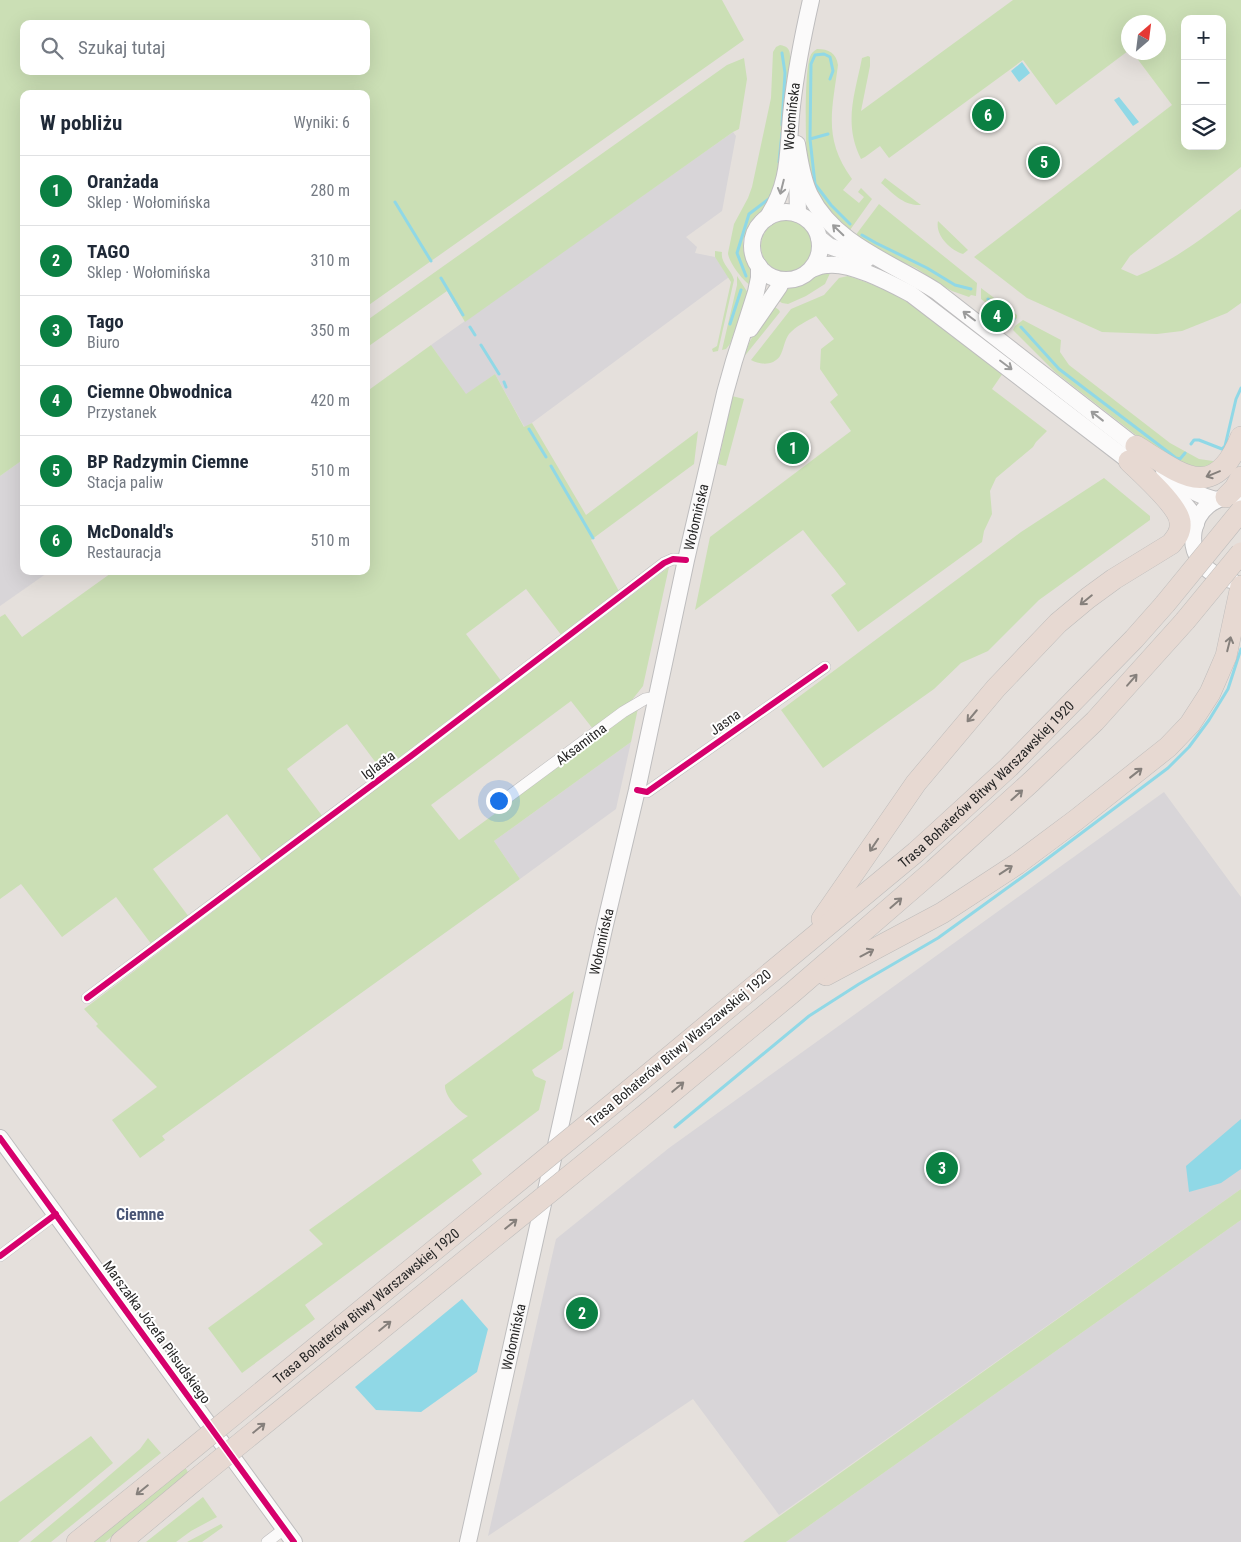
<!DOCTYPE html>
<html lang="pl">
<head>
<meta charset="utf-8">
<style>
  body { margin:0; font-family:"Roboto Condensed",sans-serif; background:#f2f2f3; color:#1f2937 }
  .controls { position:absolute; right:15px; top:15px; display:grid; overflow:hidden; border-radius:10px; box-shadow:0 5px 20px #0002 }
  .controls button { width:45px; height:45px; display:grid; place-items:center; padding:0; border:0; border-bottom:1px solid #e0e1e3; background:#fff; color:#1f2937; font:25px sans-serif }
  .compass { position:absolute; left:1121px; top:15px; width:45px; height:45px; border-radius:50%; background:#fff; box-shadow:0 5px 20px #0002; rotate:28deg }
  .you { position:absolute; left:498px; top:800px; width:18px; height:18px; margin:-12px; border:4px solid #fff; border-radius:50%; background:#1a73e8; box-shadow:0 0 0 8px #1a73e833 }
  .badge { display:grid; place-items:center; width:32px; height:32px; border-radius:50%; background:#0b8043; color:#fff; font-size:16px; font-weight:700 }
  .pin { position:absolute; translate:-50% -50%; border:2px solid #fff; box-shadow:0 1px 5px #0006 }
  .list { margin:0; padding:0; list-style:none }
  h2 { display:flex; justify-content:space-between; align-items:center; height:65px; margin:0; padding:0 20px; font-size:21px }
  h2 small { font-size:16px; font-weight:400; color:#747a83 }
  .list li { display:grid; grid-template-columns:32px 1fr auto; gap:15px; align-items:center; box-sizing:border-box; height:70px; padding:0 20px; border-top:1px solid #e0e1e3 }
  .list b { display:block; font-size:19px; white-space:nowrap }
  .list p { margin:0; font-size:16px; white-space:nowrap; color:#747a83 }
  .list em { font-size:16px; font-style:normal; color:#747a83 }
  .icon { flex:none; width:28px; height:28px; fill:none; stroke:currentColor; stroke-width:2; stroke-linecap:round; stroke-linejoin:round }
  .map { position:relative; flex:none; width:1241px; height:1542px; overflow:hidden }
  .search { position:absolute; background:#fff; box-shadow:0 5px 20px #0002; left:20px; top:20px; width:350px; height:55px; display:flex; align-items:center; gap:12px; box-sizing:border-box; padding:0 18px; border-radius:10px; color:#747a83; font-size:19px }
  .panel { position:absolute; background:#fff; box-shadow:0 5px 20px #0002; left:20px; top:90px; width:350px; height:485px; border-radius:10px }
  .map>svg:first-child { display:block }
  .industrial { fill:#d8d5d8 }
  .green { fill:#cbdfb5; fill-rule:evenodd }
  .water { fill:#90d8e6 }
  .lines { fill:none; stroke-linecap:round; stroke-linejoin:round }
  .stream { stroke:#90d8e6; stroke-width:3 }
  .street-casing { stroke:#bebdbe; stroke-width:12 }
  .secondary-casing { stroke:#bebdbe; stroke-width:18 }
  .highway-casing { stroke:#bebcbb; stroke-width:22 }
  .street { stroke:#fbfafa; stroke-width:11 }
  .secondary { stroke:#fbfafa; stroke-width:16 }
  .highway { stroke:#e7d9d2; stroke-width:21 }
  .highway-bridge-casing { stroke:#bebcbb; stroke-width:22; stroke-linecap:butt }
  .highway-bridge { stroke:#e7d9d2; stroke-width:21 }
  .cycleway-casing { stroke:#fff; stroke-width:9 }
  .cycleway { stroke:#d6006c; stroke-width:6 }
  .oneway { stroke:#9b9b9b }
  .oneway2 { stroke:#86807c }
  .labels { text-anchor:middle; stroke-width:4; stroke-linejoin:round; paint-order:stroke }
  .street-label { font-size:14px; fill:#262626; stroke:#fff }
  .quarter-label { font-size:16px; font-weight:bold; fill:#495575; stroke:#fff }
</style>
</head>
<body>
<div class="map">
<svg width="1241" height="1542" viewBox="0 0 1241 1542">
  <rect width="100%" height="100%" fill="#e5e0dc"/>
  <path class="industrial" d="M733 132 736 136 722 211 686 237 697 247 695 253 715 257 729 277 525 428 495 374 466 395 431 345Z
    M24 459V571H50L0 606V476Z
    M631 742 616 809 520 879 494 841Z
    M1164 792 1241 897V1189L779 1515 693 1399 488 1536 556 1239 669 1148Z
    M1241 1220V1542H786Z"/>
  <path class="green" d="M0 0H722L744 40 366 307V94H24V459L0 476ZM24 24H366V71H24Z
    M1013 0H1241V167L1130 256 1121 269 1137 276C1176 260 1208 234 1241 209V303L1227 313 1182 331 1157 334 1102 332 1027 298 974 257 1172 105 1133 53 1158 52V22H1128V51L1056 105 1023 60 889 158 880 146 865 157 861 159C843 123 855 94 862 58L868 56 870 57V66L861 111ZM1185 19H1222V146H1185Z
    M780 45C787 46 790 49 790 56L793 57 786 158 770 205 756 215 749 224 743 241V249L747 263 753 274 752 286C744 283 728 261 728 253L734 224 748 198 752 187 771 98 773 52 776 47Z
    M817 49C829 49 836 53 838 65 832 111 823 139 852 179L843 190 859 203 864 197 858 192 861 188 872 199 850 230C833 214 817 198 809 175 805 160 804 71 810 57 811 53 814 51 817 49Z
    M744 58 747 79 739 129 733 132 465 322 447 291 366 348V321L727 65Z
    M885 178 921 205C903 206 893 193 881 183Z
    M879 204 977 283 976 296 971 295 969 297 952 291 941 285 916 268 866 246 855 236Z
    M761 246a26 26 0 1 1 52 0a26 26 0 1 1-52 0Z
    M938 221 968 250 963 254C950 250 935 235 938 221Z
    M715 251 722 252C720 263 732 270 734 280L718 351 713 352 712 349 717 346 731 282 715 257Z
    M831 271 825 284 806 296 788 304 782 303 776 299 787 289 801 286 822 273Z
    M737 276 748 293 730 344 726 349 722 350 737 285Z
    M848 276C871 283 891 292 911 304L1003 373 992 389 1047 431 1036 442 1033 447 996 478 990 491 992 514 984 531 982 542 858 632 831 595 846 584C832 565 817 549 803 530L695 610 710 537 851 431 830 402 838 395 820 369 821 349 834 339 816 316C807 321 796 326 789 334 784 341 784 349 780 356 773 366 760 365 751 360L791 309 824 295 839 278Z
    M981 288 1017 315V318L1013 322H1011L981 299Z
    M772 305 779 310 780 312 743 358 750 341Z
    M1023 320 1061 340 1060 352 1069 365 1170 443 1199 459 1213 461 1219 465 1204 471 1168 460 1055 372 1013 330 1015 326Z
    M431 345 466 394 495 374 524 427 532 423 586 515 698 431 694 464 591 540 620 593 593 612C585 613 582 619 576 625 572 629 567 632 562 636L526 589 466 634 502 682 382 771 347 724 338 730 287 769 323 817 263 862 227 814 153 869 189 917 152 945 116 897 62 937 21 884 0 899V617L5 614 22 637 114 571H366V392Z
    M732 396 744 399 726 466 718 464Z
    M1104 478 1150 516V520L1039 600 988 651 961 663 934 689 823 768 781 710 1021 532Z
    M669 567 643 686 632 700 593 729 571 701 431 805 459 840 638 708 631 742 494 841 520 879 162 1136 165 1140 140 1158 112 1120 157 1087 96 1026 98 1024 84 1009Z
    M574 991 562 1049 532 1070 535 1076 546 1081 539 1110 472 1160 482 1174 305 1305 315 1319 242 1373 208 1328 323 1244 309 1230 468 1116C459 1112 444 1095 445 1085Z
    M1241 1189V1220L786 1542H743Z
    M91 1436 113 1463 18 1542H0V1502Z
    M148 1438 161 1453 51 1542H30L89 1493 140 1449Z
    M185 1467 189 1474 105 1542H93Z
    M203 1497 217 1517 191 1531 176 1542H146Z
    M221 1524 223 1527 202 1542H187Z"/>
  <path class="water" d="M1022 62 1030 73 1019 82 1011 71Z
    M1119 97 1139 122 1133 126 1114 100Z
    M1241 1119V1169L1221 1183 1189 1192 1186 1166Z
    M462 1299 488 1329 477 1372 421 1412 376 1410 355 1387Z"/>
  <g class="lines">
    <path class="stream" d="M830 79 833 71 830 57 824 54 815 55 811 64 810 139 815 184 831 205 850 224
      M782 125 785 73 782 53
      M810 139 828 134
      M779 162 782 133
      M395 202 431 261
      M862 235 876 243 927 268 955 285 971 289
      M746 276 737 253 749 214 770 198 771 195
      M441 278 463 315
      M988 299 1014 319
      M730 324 741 290
      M470 327 475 335
      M1021 327 1059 369 1176 458 1180 459 1185 453
      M481 345 499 374
      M504 382 506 387
      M529 429 546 457
      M1191 444 1194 440H1199L1222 449 1225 446 1236 399 1241 388
      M551 466 593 538
      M675 1127 809 1016 859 984 938 938 1039 865 1168 768 1189 747 1209 720 1228 689 1241 649"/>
    <defs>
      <path id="street" d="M637 790 647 792 825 667
        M508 797 623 712 645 699 657 697
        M87 998 411 756 664 563 673 559 686 560
        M0 1256 56 1214
        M267 1542 284 1529"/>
      <g id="secondary">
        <path d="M797 144C800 161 802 179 810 195 835 245 893 263 936 291L1144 453"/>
        <path d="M797 169 798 214"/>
        <circle cx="786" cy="246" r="34"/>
        <path id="s1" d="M767 218C792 181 787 148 792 106 796 71 803 35 811 0"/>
        <path d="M819 238 829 246 867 259"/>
        <path d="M812 269C817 267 822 265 827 265 851 262 890 283 911 294L1137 467"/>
        <path d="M750 329 779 287 782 280"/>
        <path d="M1164 471C1181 484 1196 496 1217 500"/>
        <path d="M1165 488C1178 498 1191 506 1196 524"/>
        <path d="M1231 580C1172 568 1187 490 1241 497"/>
        <path d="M0 1138 294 1542"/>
        <path id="s2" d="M468 1542 604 929 637 790 686 560 725 393 734 361 756 292 759 278V266"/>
      </g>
      <g id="highway">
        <path d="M1136 446C1181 474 1214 504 1241 437"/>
        <path d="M1226 497 1235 488 1241 477"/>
        <path d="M822 919 916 783 996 688 1058 623 1088 598 1114 579 1171 544C1176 538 1181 532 1180 523 1180 507 1141 473 1129 461"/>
        <path d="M826 975 942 913 1017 864 1076 820 1168 747 1190 724 1210 693 1217 677 1226 656 1241 586"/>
        <path id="s3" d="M621 1097 916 852 1009 767 1134 639 1165 604"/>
        <path d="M641 1118 793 992 934 870 1031 782 1095 721 1185 621"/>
        <path d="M77 1542 180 1459"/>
        <path d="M121 1542 194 1481"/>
      </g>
    </defs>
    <use href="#street" class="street-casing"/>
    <use href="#secondary" class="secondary-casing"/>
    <use href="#highway" class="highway-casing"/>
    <use href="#street" class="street"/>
    <use href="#secondary" class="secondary"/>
    <use href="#highway" class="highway"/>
    <defs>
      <g id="highway-bridge">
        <path d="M1165 604 1241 511"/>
        <path d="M1185 621 1241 553"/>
        <path id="s4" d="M180 1459 621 1097"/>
        <path d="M194 1481 641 1118"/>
      </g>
    </defs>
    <use href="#highway-bridge" class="highway-bridge-casing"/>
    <use href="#highway-bridge" class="highway-bridge"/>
    <defs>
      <path id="cycleway" d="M637 790 647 792 825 667
        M87 998 411 756 664 563 673 559 686 560
        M0 1138 294 1542
        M0 1256 56 1214"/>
    </defs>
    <use href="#cycleway" class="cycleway-casing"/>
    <use href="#cycleway" class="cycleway"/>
  </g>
  <defs><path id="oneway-shaft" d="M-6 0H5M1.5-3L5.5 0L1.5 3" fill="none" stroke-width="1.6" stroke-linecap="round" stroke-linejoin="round" transform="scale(1.25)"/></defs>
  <g class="oneway">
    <use href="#oneway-shaft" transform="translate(782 187) rotate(104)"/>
    <use href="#oneway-shaft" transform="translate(838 230) rotate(-136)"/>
    <use href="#oneway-shaft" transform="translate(969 316) rotate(-143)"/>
    <use href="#oneway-shaft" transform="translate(1006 365) rotate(37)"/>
    <use href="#oneway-shaft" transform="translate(1097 416) rotate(-142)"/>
  </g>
  <g class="oneway2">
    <use href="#oneway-shaft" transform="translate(1213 474) rotate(158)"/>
    <use href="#oneway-shaft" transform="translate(1086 600) rotate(141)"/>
    <use href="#oneway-shaft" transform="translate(1229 644) rotate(-76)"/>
    <use href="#oneway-shaft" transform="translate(1132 680) rotate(-49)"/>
    <use href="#oneway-shaft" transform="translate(972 716) rotate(130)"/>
    <use href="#oneway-shaft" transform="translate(1136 773) rotate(-38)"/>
    <use href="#oneway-shaft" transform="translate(1017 795) rotate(-42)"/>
    <use href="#oneway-shaft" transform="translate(874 845) rotate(124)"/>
    <use href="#oneway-shaft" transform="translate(1006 870) rotate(-33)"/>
    <use href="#oneway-shaft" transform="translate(896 903) rotate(-41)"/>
    <use href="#oneway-shaft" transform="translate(867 953) rotate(-28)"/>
    <use href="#oneway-shaft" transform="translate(678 1087) rotate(-40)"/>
    <use href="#oneway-shaft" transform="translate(511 1224) rotate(-39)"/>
    <use href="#oneway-shaft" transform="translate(385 1326) rotate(-39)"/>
    <use href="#oneway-shaft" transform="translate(259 1428) rotate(-39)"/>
    <use href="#oneway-shaft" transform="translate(142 1490) rotate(141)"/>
  </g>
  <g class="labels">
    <g class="street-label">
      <text dy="5" stroke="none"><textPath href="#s1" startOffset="106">Wołomińska</textPath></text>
      <text dy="5" stroke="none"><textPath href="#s2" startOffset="1050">Wołomińska</textPath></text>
      <text transform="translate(725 722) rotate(-35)" y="5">Jasna</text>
      <text transform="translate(581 744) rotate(-37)" y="5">Aksamitna</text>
      <text transform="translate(378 765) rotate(-37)" y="5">Iglasta</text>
      <text dy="5" stroke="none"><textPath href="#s3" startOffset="481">Trasa Bohaterów Bitwy Warszawskiej 1920</textPath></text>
      <text dy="5" stroke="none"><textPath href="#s2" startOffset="615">Wołomińska</textPath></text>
      <text transform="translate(679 1048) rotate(-40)" y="5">Trasa Bohaterów Bitwy Warszawskiej 1920</text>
      <text dy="5" stroke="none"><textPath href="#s4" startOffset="241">Trasa Bohaterów Bitwy Warszawskiej 1920</textPath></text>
      <text transform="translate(157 1332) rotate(54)" y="5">Marszałka Józefa Piłsudskiego</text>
      <text dy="5" stroke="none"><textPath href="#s2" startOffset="210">Wołomińska</textPath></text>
    </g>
    <g class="quarter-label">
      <text x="140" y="1220">Ciemne</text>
    </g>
  </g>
</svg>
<div class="controls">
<button>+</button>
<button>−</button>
<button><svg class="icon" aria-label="layers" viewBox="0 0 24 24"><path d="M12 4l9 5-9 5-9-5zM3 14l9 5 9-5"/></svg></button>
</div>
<svg class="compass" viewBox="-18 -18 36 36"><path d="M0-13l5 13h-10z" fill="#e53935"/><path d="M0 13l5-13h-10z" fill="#747a83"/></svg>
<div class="you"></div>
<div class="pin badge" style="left:793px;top:448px">1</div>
<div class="pin badge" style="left:582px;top:1313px">2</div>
<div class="pin badge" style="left:942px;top:1168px">3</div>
<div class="pin badge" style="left:997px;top:316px">4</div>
<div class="pin badge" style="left:1044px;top:162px">5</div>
<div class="pin badge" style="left:988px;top:115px">6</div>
<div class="search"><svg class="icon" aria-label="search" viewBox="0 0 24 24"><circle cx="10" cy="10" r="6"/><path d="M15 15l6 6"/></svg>Szukaj tutaj</div>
<section class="panel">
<h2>W pobliżu<small>Wyniki: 6</small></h2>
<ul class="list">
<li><span class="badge">1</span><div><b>Oranżada</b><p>Sklep · Wołomińska</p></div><em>280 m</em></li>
<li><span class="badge">2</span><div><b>TAGO</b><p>Sklep · Wołomińska</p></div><em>310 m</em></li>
<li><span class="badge">3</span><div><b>Tago</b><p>Biuro</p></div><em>350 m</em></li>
<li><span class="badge">4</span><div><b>Ciemne Obwodnica</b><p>Przystanek</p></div><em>420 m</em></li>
<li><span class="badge">5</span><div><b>BP Radzymin Ciemne</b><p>Stacja paliw</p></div><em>510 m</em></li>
<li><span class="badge">6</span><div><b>McDonald's</b><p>Restauracja</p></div><em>510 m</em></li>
</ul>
</section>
</div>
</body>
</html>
